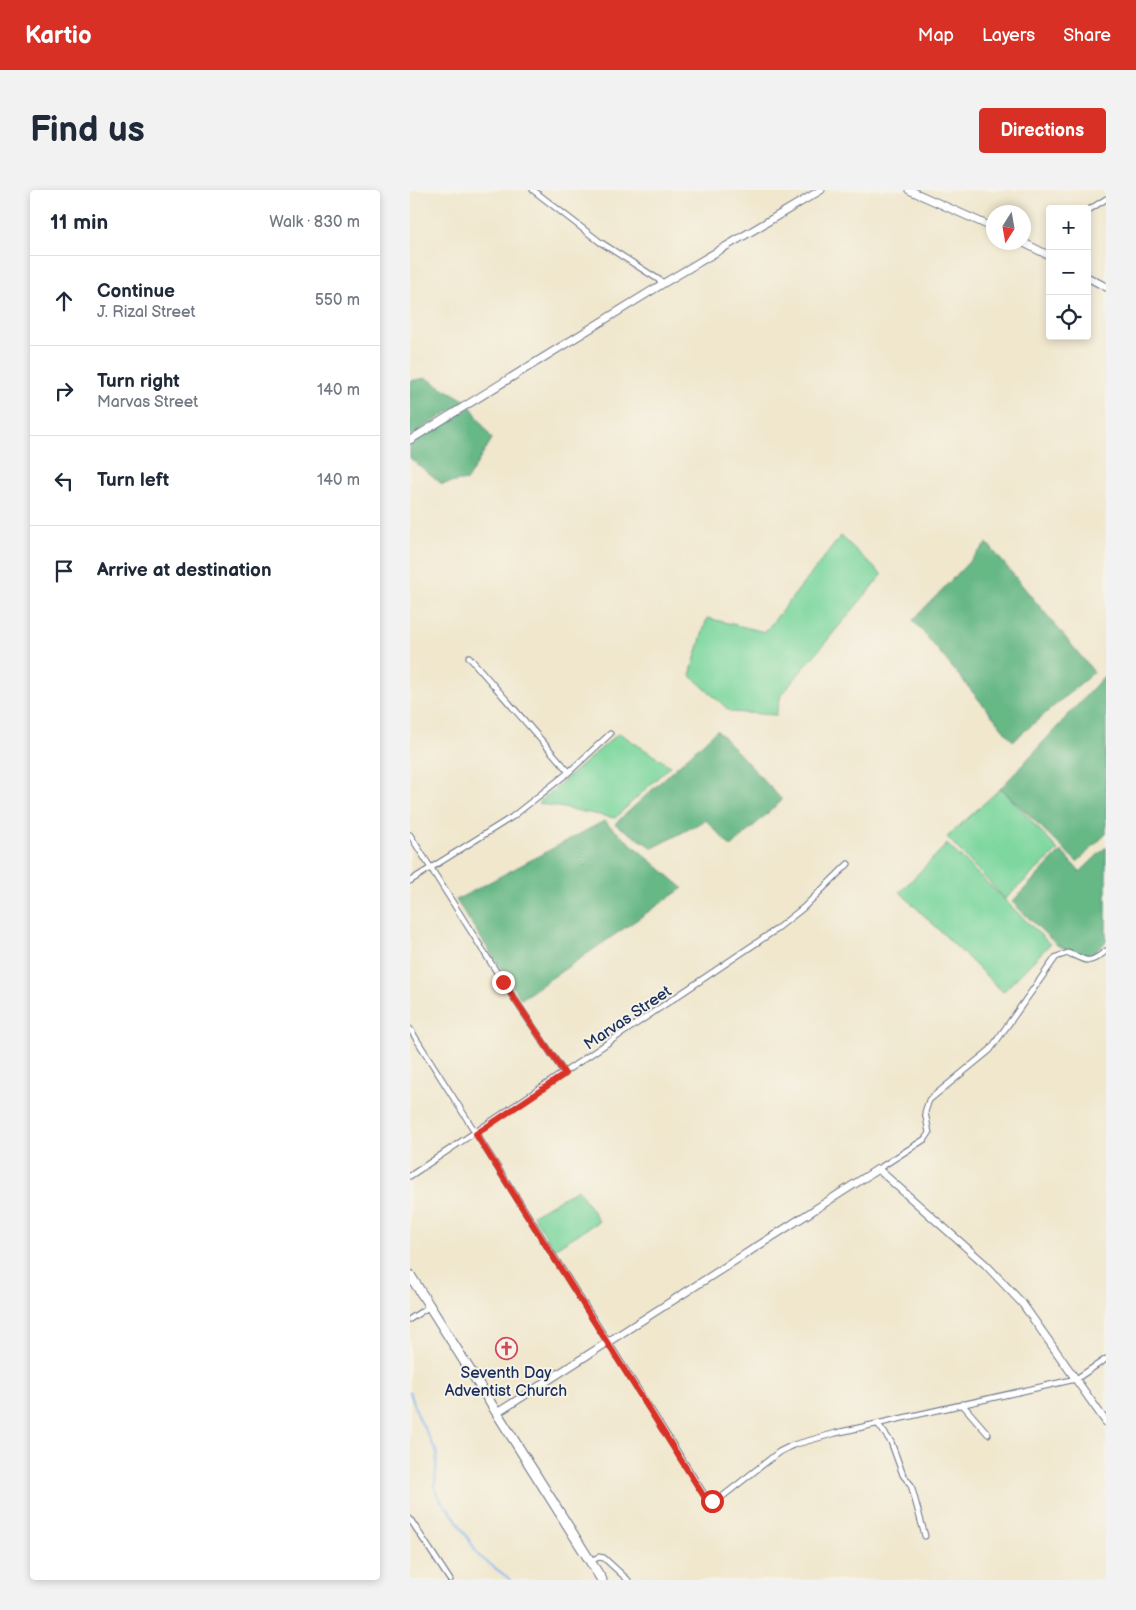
<!DOCTYPE html>
<html lang="en">
<head>
<meta charset="utf-8">
<style>
  body { margin:0; font-family:"Balsamiq Sans",sans-serif; background:#f2f2f3; color:#1f2937 }
  .controls { position:absolute; right:15px; top:15px; display:grid; overflow:hidden; border-radius:5px; box-shadow:0 2px 8px #0003 }
  .controls button { width:45px; height:45px; display:grid; place-items:center; padding:0; border:0; border-bottom:1px solid #e0e1e3; background:#fff; color:#1f2937; font:25px sans-serif }
  .compass { position:absolute; left:576px; top:15px; width:45px; height:45px; border-radius:50%; background:#fff; box-shadow:0 2px 8px #0003; rotate:191deg }
  .stop { position:absolute; width:15px; height:15px; margin:-11px; border:4px solid #d93025; border-radius:50%; background:#fff }
  .stop.end { background:#d93025; border-color:#fff; box-shadow:0 1px 5px #0008 }
  .list { margin:0; padding:0; list-style:none }
  h2 { display:flex; justify-content:space-between; align-items:center; height:65px; margin:0; padding:0 20px; font-size:21px }
  h2 small { font-size:16px; font-weight:400; color:#747a83 }
  .list li { display:grid; grid-template-columns:32px 1fr auto; gap:15px; align-items:center; box-sizing:border-box; height:90px; padding:0 20px; border-top:1px solid #e0e1e3 }
  .list b { display:block; font-size:19px; white-space:nowrap }
  .list p { margin:0; font-size:16px; white-space:nowrap; color:#747a83 }
  .list em { font-size:16px; font-style:normal; color:#747a83 }
  .icon { flex:none; width:28px; height:28px; fill:none; stroke:currentColor; stroke-width:2; stroke-linecap:round; stroke-linejoin:round }
  .map { position:relative; flex:none; width:696px; height:1390px; overflow:hidden; border-radius:5px }
  header { display:flex; align-items:center; gap:30px; box-sizing:border-box; height:70px; padding:0 25px; background:#d93025; color:#fff }
  header strong { font-size:24px }
  nav { display:flex; gap:28px; margin-inline-start:auto; font-size:18px }
  .intro { display:flex; align-items:center; justify-content:space-between; box-sizing:border-box; height:120px; padding:0 30px }
  h1 { margin:0; font-size:35px }
  .button { padding:12px 22px; border-radius:5px; background:#d93025; color:#fff; font-size:18px; font-weight:700 }
  main { display:flex; gap:30px; padding:0 30px }
  aside { flex:1; background:#fff; border-radius:5px; box-shadow:0 2px 8px #0003 }
  .map>svg:first-child { display:block }
  .green { fill:#7dd79e; stroke:#4c837e }
  .forest { fill:#66b885; stroke:#407472 }
  .lines { fill:none; stroke-linecap:round; stroke-linejoin:round }
  .stream { stroke:#86b8f3; stroke-width:2 }
  .minor-casing { stroke:#666f85; stroke-width:7 }
  .tertiary-casing { stroke:#666f85; stroke-width:9 }
  .trunk-casing { stroke:#666f85; stroke-width:11 }
  .minor { stroke:#fff; stroke-width:5 }
  .tertiary { stroke:#fff; stroke-width:7 }
  .trunk { stroke:#fff; stroke-width:9 }
  .route { stroke:#d93025; stroke-width:6 }
  .labels { text-anchor:middle; stroke-width:4; stroke-linejoin:round; paint-order:stroke }
  .street-label { font-size:16px; fill:#1b2f5e; stroke:#f7f3e8 }
  .poi-label { font-size:16px; fill:#1b2f5e; stroke:#f7f3e8 }
</style>
</head>
<body>
<header>
<strong>Kartio</strong>
<nav><a>Map</a><a>Layers</a><a>Share</a></nav>
</header>
<div class="intro"><h1>Find us</h1><a class="button">Directions</a></div>
<main>
<aside>
<h2>11 min<small>Walk · 830 m</small></h2>
<ul class="list">
<li><svg class="icon" aria-label="ahead" viewBox="0 0 24 24"><path d="M12 20V5M6 11l6-6 6 6"/></svg><div><b>Continue</b><p>J. Rizal Street</p></div><em>550 m</em></li>
<li><svg class="icon" aria-label="right" viewBox="0 0 24 24"><path d="M7 20v-9h11M14 6l5 5-5 5"/></svg><div><b>Turn right</b><p>Marvas Street</p></div><em>140 m</em></li>
<li><svg class="icon" aria-label="left" viewBox="0 0 24 24"><path d="M17 20v-9H6M10 6l-5 5 5 5"/></svg><div><b>Turn left</b></div><em>140 m</em></li>
<li><svg class="icon" aria-label="arrive" viewBox="0 0 24 24"><path d="M6 21V4h12l-3 4 3 4H6"/></svg><div><b>Arrive at destination</b></div></li>
</ul>
</aside>
<div class="map">
<svg width="696" height="1390" viewBox="0 0 696 1390">
  <rect width="100%" height="100%" fill="#f7f3e8"/>
  <filter id="ink" filterUnits="userSpaceOnUse"><feTurbulence type="fractalNoise" baseFrequency=".02" numOctaves="2"/><feDisplacementMap in="SourceGraphic" scale="10" xChannelSelector="R" yChannelSelector="G"/><feConvolveMatrix kernelMatrix="1 2 1 2 8 2 1 2 1" color-interpolation-filters="sRGB"/></filter>
  <filter id="wash" filterUnits="userSpaceOnUse"><feTurbulence type="fractalNoise" baseFrequency=".0096" numOctaves="4" result="noise"/><feDisplacementMap in="SourceGraphic" scale="20" xChannelSelector="R" yChannelSelector="G"/><feGaussianBlur stdDeviation="1.12" result="paint"/><feColorMatrix in="noise" values="0 0 0 0 0 0 0 0 0 0 0 0 0 0 0 0 0 1.4 0 .05"/><feComposite in="paint" operator="in"/></filter>
  <g filter="url(#wash)">
    <rect width="100%" height="100%" fill="#f0e7cd"/>
    <path class="green" d="M431 346 472 385 371 505 366 525 321 522 280 485 297 428 355 442Z
      M209 543 260 576 205 628 128 613Z
      M591 598 648 660 595 709 537 647Z
      M537 654 640 754 593 802 490 702Z
      M168 999 189 1031 144 1059 123 1025Z"/>
    <path class="forest" d="M16 188 56 211 0 246V191Z
      M61 217 82 249 57 290 32 294 0 268V254Z
      M577 353 684 482 603 551 503 430Z
      M696 484V644L667 672 591 598Z
      M307 540 372 610 321 657 296 630 243 658 205 634Z
      M194 631 273 698 111 809 46 710Z
      M696 657V752L677 768 647 755 602 712 651 661 670 682Z"/>
    <g class="lines">
      <path class="stream" d="M0 1202 9 1228 27 1263 25 1298 29 1308 46 1329 69 1366 101 1390"/>
    </g>
  </g>
  <g filter="url(#ink)">
    <g class="lines">
      <defs>
        <path id="minor" d="M123 0 190 52 254 93
          M677 21 696 9
          M59 467 159 582
          M0 645 93 792 155 884
          M0 691 102 627 159 582 200 544
          M0 839 298 1310H308L369 1262 383 1255 426 1243 666 1189 696 1169
          M468 979 515 949 519 943 515 922 519 910 580 860 646 767 658 763C677 770 677 776 696 761
          M0 986 364 741 393 718 438 674
          M0 1129 20 1116
          M552 1214 578 1244
          M468 1234 481 1252 493 1285 501 1295 515 1346
          M0 1329 40 1390
          M180 1371 189 1367 194 1368 218 1390"/>
        <path id="tertiary" d="M499 0 584 38
          M612 52 640 66
          M677 87 696 97
          M0 250 254 93 411 0
          M87 1223 468 979 576 1075 612 1113 696 1232"/>
        <path id="trunk" d="M0 1085 192 1390"/>
      </defs>
      <use href="#minor" class="minor-casing"/>
      <use href="#tertiary" class="tertiary-casing"/>
      <use href="#trunk" class="trunk-casing"/>
      <use href="#minor" class="minor"/>
      <use href="#tertiary" class="tertiary"/>
      <use href="#trunk" class="trunk"/>
    </g>
  </g>
  <g class="lines" filter="url(#ink)">
    <path class="route" d="M93 792 155 884 66 944 295 1308 302 1311"/>
  </g>
  <defs>
    <symbol id="church-ring" viewBox="-11 -11 22 22"><circle r="9.5" fill="#f7f3e8" stroke="#d1495b" stroke-width="1.5"/><path d="M-1.2-6h2.4v3.5h3.3v2.4h-3.3V6h-2.4V-.1h-3.3v-2.4h3.3Z" fill="#d1495b"/></symbol>
  </defs>
  <g fill-rule="evenodd">
    <use href="#church-ring" x="84" y="1146" width="25" height="25"/>
  </g>
  <g class="labels">
    <g class="street-label">
      <text transform="translate(217 827) rotate(-34)" y="6">Marvas Street</text>
    </g>
    <g class="poi-label">
      <text x="96" y="1188">Seventh Day<tspan x="96" dy="18">Adventist Church</tspan></text>
    </g>
  </g>
</svg>
<div class="controls">
<button>+</button>
<button>−</button>
<button><svg class="icon" aria-label="locate" viewBox="0 0 24 24"><circle cx="12" cy="12" r="6"/><path d="M12 2v4M12 18v4M2 12h4M18 12h4"/></svg></button>
</div>
<svg class="compass" viewBox="-18 -18 36 36"><path d="M0-13l5 13h-10z" fill="#e53935"/><path d="M0 13l5-13h-10z" fill="#747a83"/></svg>
<div class="stop" style="left:302px;top:1311px"></div>
<div class="stop end" style="left:93px;top:792px"></div>
</div>
</main>
</body>
</html>
